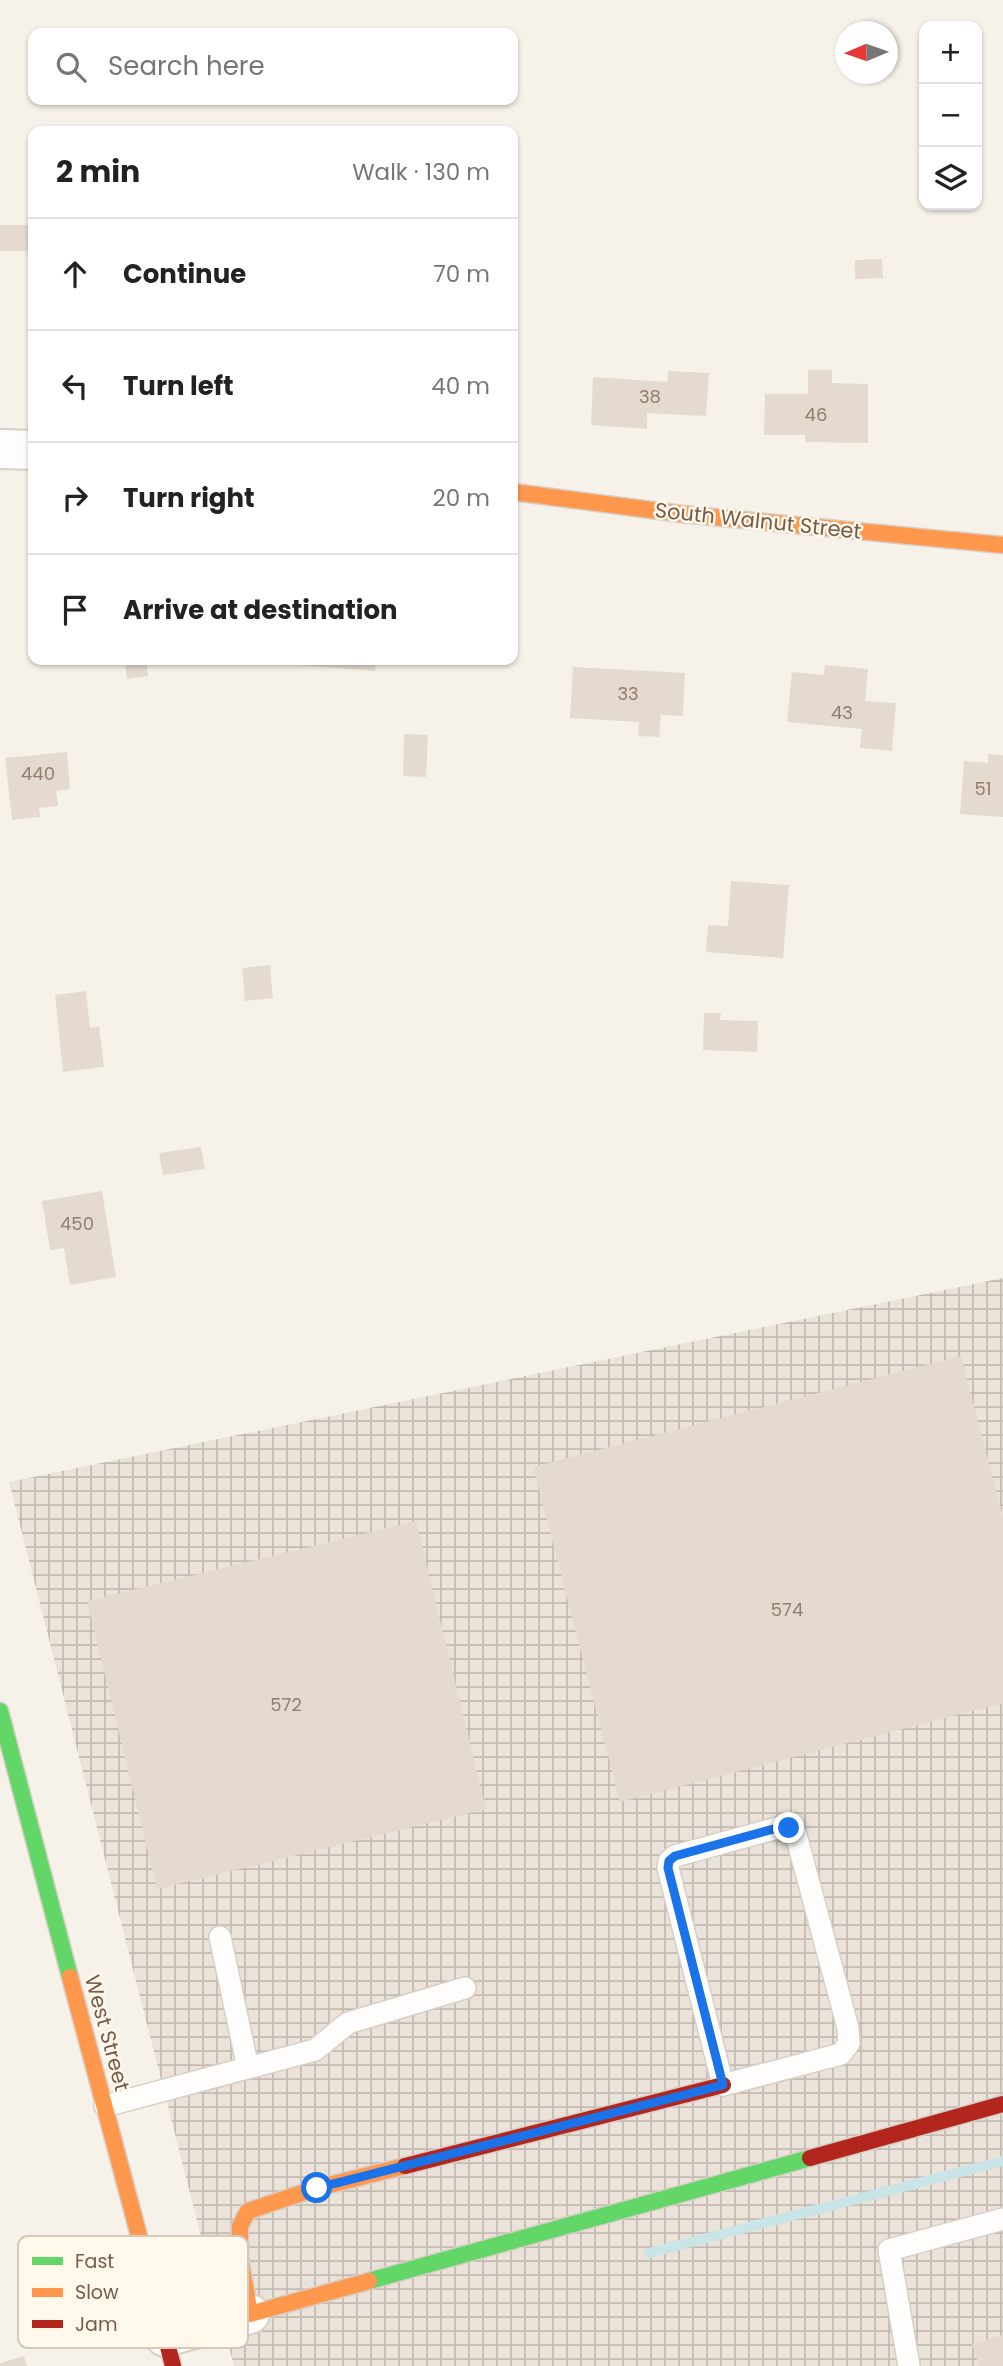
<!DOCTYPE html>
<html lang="en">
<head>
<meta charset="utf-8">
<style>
  body { margin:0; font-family:Poppins,sans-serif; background:#f6f6f6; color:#222 }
  .controls { position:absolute; right:21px; top:21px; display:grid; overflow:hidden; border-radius:14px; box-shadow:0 2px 5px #0004 }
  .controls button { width:63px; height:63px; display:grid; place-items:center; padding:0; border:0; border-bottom:2px solid #e0e0e0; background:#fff; color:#222; font:35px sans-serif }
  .compass { position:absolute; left:835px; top:21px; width:63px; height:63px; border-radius:50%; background:#fff; box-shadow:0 2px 5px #0004; rotate:268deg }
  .stop { position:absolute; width:21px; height:21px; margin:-16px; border:5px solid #1a73e8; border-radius:50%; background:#fff }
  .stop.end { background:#1a73e8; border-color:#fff; box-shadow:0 2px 7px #0008 }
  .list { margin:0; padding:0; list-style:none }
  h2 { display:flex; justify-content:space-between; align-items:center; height:91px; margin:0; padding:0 28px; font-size:30px }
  h2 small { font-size:23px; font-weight:400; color:#767676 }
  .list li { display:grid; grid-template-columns:46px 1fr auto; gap:21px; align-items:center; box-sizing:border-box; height:112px; padding:0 28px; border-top:2px solid #e0e0e0 }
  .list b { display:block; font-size:26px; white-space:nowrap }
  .list em { font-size:23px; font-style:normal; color:#767676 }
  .icon { flex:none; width:38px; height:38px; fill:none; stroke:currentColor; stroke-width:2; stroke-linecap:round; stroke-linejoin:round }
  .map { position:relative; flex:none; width:1003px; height:2366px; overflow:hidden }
  .search { position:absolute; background:#fff; box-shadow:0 2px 5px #0004; left:28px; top:28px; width:490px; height:77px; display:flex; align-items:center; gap:18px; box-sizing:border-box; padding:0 24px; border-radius:14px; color:#767676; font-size:26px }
  .panel { position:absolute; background:#fff; box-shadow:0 2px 5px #0004; left:28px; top:126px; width:490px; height:539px; border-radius:14px }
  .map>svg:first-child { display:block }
  .industrial { fill:url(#industrial-grid) }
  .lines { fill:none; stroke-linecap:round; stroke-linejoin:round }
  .stream { stroke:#cae5e8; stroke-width:10 }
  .building { fill:#e4dad0 }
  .lane-casing { stroke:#d6cfc6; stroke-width:24 }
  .street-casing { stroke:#d6cfc6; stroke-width:42 }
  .fast-casing { stroke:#d7cfc6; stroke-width:19 }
  .slow-casing { stroke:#d7cfc6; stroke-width:19 }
  .jam-casing { stroke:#d7cfc6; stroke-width:19 }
  .lane { stroke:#fefdfc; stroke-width:21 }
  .street { stroke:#fefdfc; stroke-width:38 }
  .fast { stroke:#63d668; stroke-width:16 }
  .slow { stroke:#ff974d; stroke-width:16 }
  .jam { stroke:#b3261e; stroke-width:16 }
  .route { stroke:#1a73e8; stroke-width:9 }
  .labels { text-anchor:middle; stroke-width:5; stroke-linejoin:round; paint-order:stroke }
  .number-label { font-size:18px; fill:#947d6c }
  .street-label { font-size:21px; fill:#775b48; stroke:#fff8eb }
  .key { fill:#fff8eb; stroke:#d6c9ba; stroke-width:2 }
  .key-label { font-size:19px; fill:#775b48 }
</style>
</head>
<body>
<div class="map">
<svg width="1003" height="2366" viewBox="0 0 1003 2366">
  <defs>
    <pattern id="industrial-grid" width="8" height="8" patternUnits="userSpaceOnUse" patternTransform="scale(1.75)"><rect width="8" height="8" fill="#ebe2da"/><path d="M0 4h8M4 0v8" fill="none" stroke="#c3bab3"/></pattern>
  </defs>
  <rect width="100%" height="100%" fill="#f7f2e9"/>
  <path class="industrial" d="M1003 1278V2366H234L9 1482Z"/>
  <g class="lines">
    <path class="stream" d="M649 2253 1003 2161"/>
  </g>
  <path class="building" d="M0 225H33V251H0Z
    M882 259 883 278 855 279V260Z
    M808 370H832V383L868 384V443L805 442V435H764L765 394H808Z
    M668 371 709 373 706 416 647 413V429L591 425 593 377 667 382Z
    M125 660H146L148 676 127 679Z
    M262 660H376L375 671 261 662Z
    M825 665 868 669 865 701 896 703 892 751 860 748 862 729 787 722 792 672 824 675Z
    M573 667 685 673 683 716 661 715 659 737 638 736 639 722 570 718Z
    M404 734 428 735 426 777 403 776Z
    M67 752 70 789 56 791 58 806 39 808 40 817 12 820 5 758Z
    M988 754 1003 755V817L960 814 964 761 988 763Z
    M731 881 789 885 783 958 706 952 708 925 728 926Z
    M270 965 273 998 245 1001 242 968Z
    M86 991 90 1028 99 1027 104 1067 63 1072 55 995Z
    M704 1013H721L720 1020 758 1021 757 1052 703 1050Z
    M201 1147 205 1169 163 1175 159 1153Z
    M102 1191 116 1277 70 1285 64 1248 50 1250 42 1201Z
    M961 1356 1003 1517V1703L620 1802 533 1467Z
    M416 1521 486 1809 157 1889 87 1601Z
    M1003 2335V2366H979L972 2344Z
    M24 2356 27 2366H0V2363Z"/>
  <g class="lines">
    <defs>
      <path id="lane" d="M781 1827 789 1828 796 1835 848 2028 849 2043 841 2054 723 2085 668 1868 669 1861 675 1856Z
        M220 1937 248 2068
        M105 2106 315 2050 348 2023 465 1988
        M909 2366 889 2250 1003 2219"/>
      <path id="street" d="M0 449 33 450
        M165 2337 250 2314"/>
      <path id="fast" d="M0 1711 70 1977
        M369 2281 810 2158"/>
      <path id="slow" d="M513 492 682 514 1003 545
        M70 1977 151 2281
        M369 2281 250 2314 240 2258V2226L248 2211 317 2188 405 2166"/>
      <path id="jam" d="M810 2158 1003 2104
        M405 2166 723 2085
        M151 2281 173 2366"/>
    </defs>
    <use href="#lane" class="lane-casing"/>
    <use href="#street" class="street-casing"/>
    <use href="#fast" class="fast-casing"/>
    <use href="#slow" class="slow-casing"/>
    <use href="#jam" class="jam-casing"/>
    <use href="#lane" class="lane"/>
    <use href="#street" class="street"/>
    <use href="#fast" class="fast"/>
    <use href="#slow" class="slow"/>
    <use href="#jam" class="jam"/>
  </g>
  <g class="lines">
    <path class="route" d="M317 2188 723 2085 668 1868 669 1861 675 1856 781 1827 789 1828"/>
  </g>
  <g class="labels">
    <g class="number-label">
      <text x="650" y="403">38</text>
      <text x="816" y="421">46</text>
      <text x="628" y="700">33</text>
      <text x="842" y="719">43</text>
      <text x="38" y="780">440</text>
      <text x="983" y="795">51</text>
      <text x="77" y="1230">450</text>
      <text x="787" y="1616">574</text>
      <text x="286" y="1711">572</text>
    </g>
    <g class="street-label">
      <text transform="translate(758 521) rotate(6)" y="7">South Walnut Street</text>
      <text transform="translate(107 2033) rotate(75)" y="7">West Street</text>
    </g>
  </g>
  <rect x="18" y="2236" width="230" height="112" rx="10" class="key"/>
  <rect x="32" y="2257" width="31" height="8" fill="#63d668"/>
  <rect x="32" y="2288" width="31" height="9" fill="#ff974d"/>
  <rect x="32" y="2320" width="31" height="8" fill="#b3261e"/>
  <g class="key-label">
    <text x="75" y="2268">Fast</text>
    <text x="75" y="2299">Slow</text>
    <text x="75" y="2331">Jam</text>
  </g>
</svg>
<div class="controls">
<button>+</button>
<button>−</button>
<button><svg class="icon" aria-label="layers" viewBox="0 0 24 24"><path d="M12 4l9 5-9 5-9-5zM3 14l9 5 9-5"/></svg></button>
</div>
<svg class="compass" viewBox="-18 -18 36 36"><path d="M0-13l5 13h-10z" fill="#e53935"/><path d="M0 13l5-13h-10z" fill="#767676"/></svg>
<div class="stop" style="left:317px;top:2188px"></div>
<div class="stop end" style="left:789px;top:1828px"></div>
<div class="search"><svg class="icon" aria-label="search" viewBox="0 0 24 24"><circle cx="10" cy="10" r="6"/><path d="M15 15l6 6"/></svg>Search here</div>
<section class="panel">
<h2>2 min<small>Walk · 130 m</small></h2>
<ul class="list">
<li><svg class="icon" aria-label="ahead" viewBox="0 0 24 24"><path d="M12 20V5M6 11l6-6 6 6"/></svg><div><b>Continue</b></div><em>70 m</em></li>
<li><svg class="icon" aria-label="left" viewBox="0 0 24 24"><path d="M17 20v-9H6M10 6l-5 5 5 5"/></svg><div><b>Turn left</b></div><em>40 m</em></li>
<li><svg class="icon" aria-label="right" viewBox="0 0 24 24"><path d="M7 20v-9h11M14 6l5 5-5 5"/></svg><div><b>Turn right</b></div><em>20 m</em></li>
<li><svg class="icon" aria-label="arrive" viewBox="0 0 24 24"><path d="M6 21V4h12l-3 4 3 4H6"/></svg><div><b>Arrive at destination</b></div></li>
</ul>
</section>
</div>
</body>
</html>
